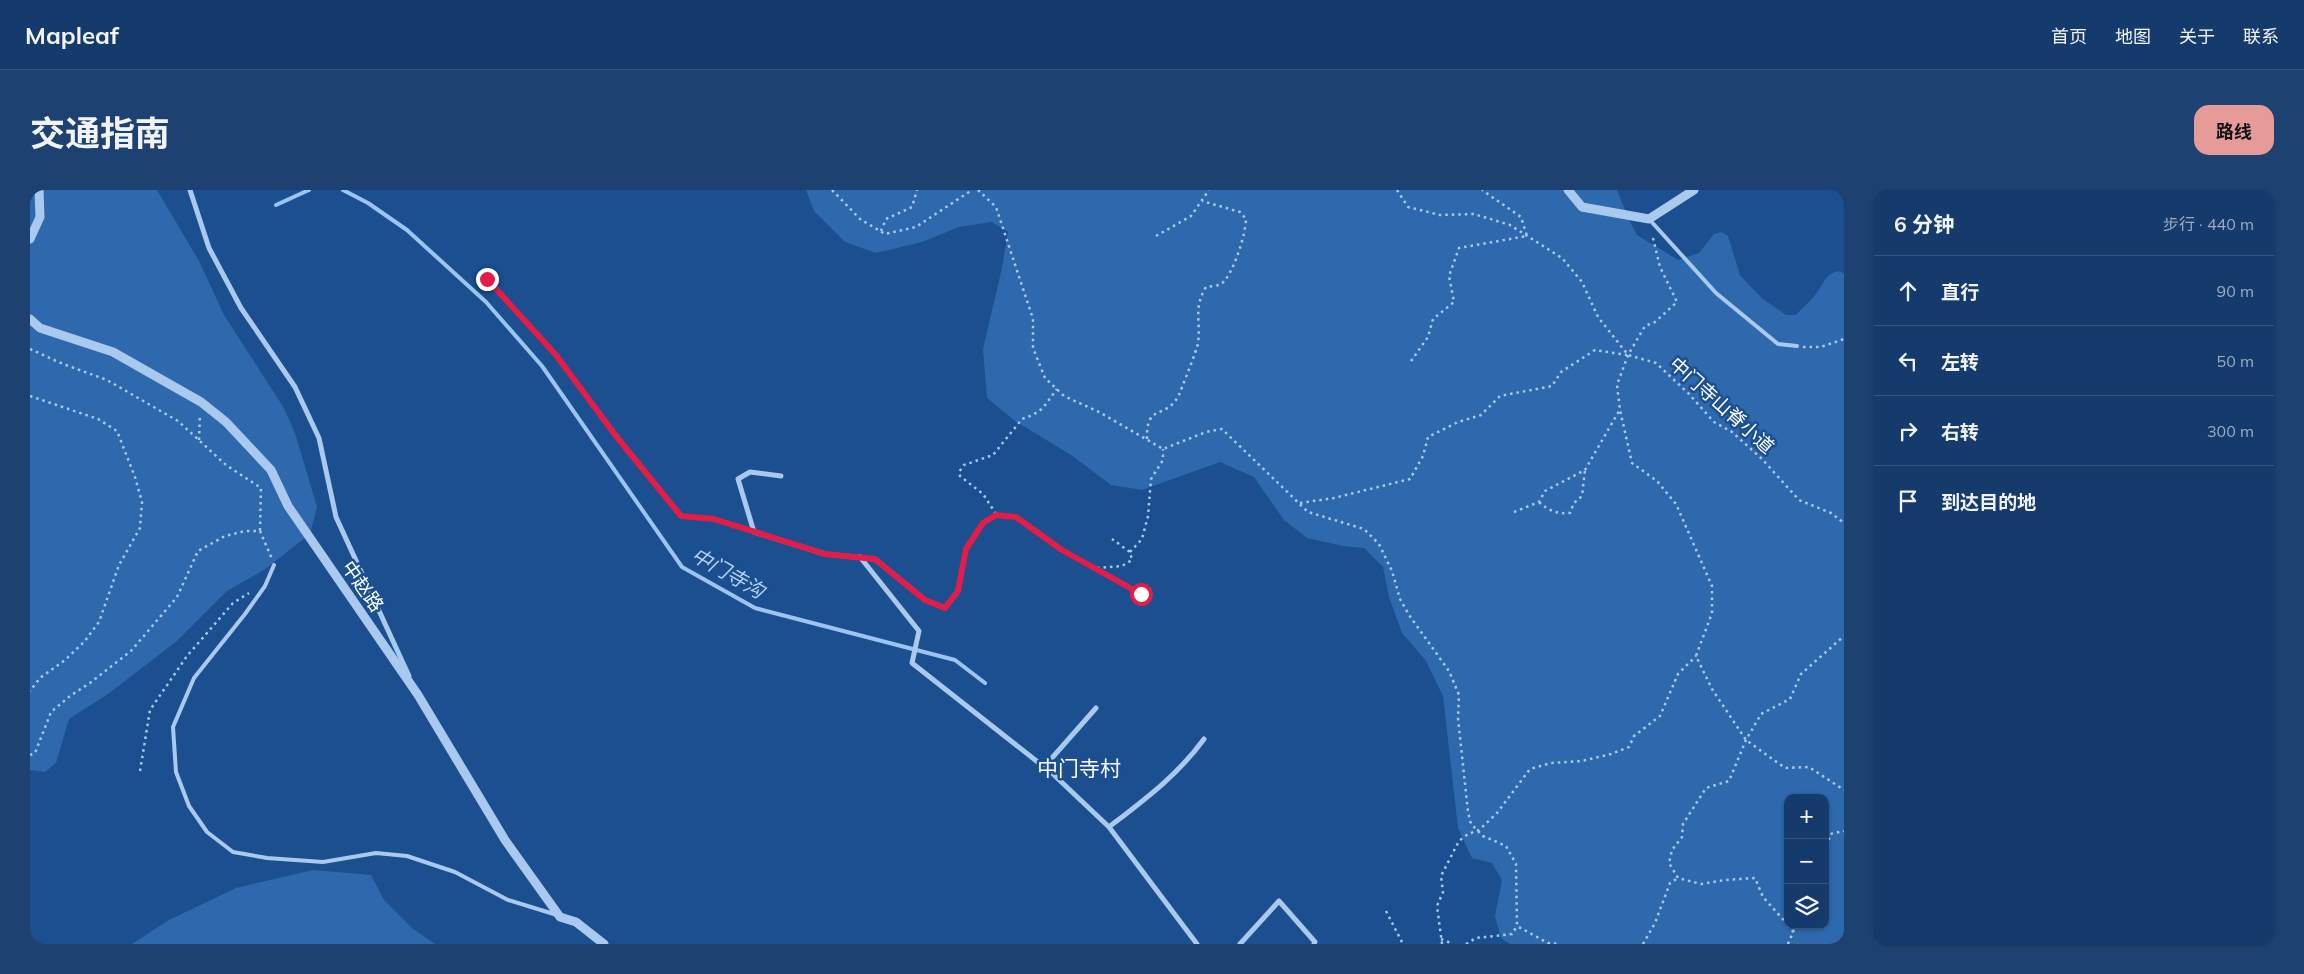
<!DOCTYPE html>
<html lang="zh">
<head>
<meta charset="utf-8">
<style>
  body { margin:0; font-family:Mulish,"Noto Sans SC",sans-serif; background:#1d4271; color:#f1f3f6 }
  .controls { position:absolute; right:15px; bottom:15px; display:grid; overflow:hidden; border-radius:10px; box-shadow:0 1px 4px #0004 }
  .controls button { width:45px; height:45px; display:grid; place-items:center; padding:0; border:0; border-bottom:1px solid #33557e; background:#143b6b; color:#f1f3f6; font:25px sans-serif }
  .stop { position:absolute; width:15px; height:15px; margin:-11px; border:4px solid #e11d48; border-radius:50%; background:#fff }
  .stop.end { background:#e11d48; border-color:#fff; box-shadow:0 1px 5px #0008 }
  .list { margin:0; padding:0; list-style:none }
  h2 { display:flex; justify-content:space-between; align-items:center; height:65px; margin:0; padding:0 20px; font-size:21px }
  h2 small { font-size:16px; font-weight:400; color:#9dadc1 }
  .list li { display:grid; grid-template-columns:32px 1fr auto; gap:15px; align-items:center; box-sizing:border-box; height:70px; padding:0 20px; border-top:1px solid #33557e }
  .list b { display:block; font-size:19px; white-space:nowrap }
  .list em { font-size:16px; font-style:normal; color:#9dadc1 }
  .icon { flex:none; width:28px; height:28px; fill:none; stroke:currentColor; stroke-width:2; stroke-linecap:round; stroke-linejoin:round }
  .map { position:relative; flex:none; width:1814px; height:754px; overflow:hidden; border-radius:15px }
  header { display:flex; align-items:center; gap:30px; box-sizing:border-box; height:70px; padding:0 25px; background:#143b6b; border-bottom:1px solid #33557e }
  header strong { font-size:24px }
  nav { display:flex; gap:28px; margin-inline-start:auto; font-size:18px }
  .intro { display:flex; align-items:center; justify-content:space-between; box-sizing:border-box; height:120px; padding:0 30px }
  h1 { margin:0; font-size:35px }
  .button { padding:12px 22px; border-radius:15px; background:#e69b98; color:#111; font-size:18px; font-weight:700 }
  main { display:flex; gap:30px; padding:0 30px }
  aside { flex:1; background:#143b6b; border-radius:15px; box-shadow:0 1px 4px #0004 }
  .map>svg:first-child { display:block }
  .green { fill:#2e69ad; fill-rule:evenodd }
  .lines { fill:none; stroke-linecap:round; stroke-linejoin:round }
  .stream { stroke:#9cc4f0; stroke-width:4 }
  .path { stroke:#a9c9ee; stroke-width:2.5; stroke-dasharray:2.5 4; stroke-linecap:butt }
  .service { stroke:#a9c9ee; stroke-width:4 }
  .minor { stroke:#a9c9ee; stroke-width:5 }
  .tertiary { stroke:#a9c9ee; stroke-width:9 }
  .route { stroke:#e11d48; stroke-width:6 }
  .labels { text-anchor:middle; stroke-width:5; stroke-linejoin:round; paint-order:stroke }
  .street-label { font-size:19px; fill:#fff; stroke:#1b4f8f }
  .water-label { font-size:20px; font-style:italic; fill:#b5d3f5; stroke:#1b4f8f }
  .quarter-label { font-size:21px; fill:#fff; stroke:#1b4f8f }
</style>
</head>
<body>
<header>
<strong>Mapleaf</strong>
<nav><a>首页</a><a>地图</a><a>关于</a><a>联系</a></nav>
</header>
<div class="intro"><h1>交通指南</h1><a class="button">路线</a></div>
<main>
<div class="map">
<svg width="1814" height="754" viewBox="0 0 1814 754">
  <rect width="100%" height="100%" fill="#1b4f8f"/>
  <path class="green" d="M0 0H127L169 71 194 125 254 218 265 243 287 317 280 344 234 380 197 401 147 451 78 504 39 529 26 573 15 582 0 580Z
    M776 0H1587L1598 28 1607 45 1648 70 1669 63 1684 44 1692 42 1698 46 1710 85 1720 96 1733 109 1756 125H1766C1773 117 1782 110 1788 101 1795 91 1796 83 1810 81L1814 84V754H1480L1471 748 1465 726 1472 690 1462 673 1442 668 1428 638 1413 506 1396 471 1372 443 1359 407 1353 377 1334 358 1313 356 1277 348 1254 330 1224 287 1190 272 1112 300 1081 295 1041 265 985 231 957 208 953 159 972 78 978 42 962 32 929 37 892 52 846 63 815 52 784 21ZM1758 608H1795V735H1758Z
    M283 680 341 685 354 710 382 738 405 754H102L139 730 206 698Z"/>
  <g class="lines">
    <path class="stream" d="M313 0 338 13 377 40 456 112 512 176 652 377 725 418 925 470 955 493
      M246 15 279 0"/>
    <path class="path" d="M802 0 830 29 855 44 886 37 942 0
      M948 0 966 17 1003 129V158L1015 188 1034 206 1069 222 1133 259 1176 242 1192 239 1278 322 1334 339 1349 354 1362 381 1370 409 1379 425 1419 481 1429 505 1428 528 1438 622 1441 634 1453 646 1476 656 1486 674 1487 736 1518 753 1530 754
      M1367 0 1378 17 1410 25 1444 24 1480 35 1532 68 1552 92 1568 127 1598 165 1626 173 1659 204 1684 232 1702 242 1732 269 1769 310 1801 323 1814 333
      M851 41 856 29 882 17 887 0
      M1126 46 1161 26 1179 0
      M1623 48 1630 77 1647 112 1625 132 1615 136 1598 165 1587 195 1590 220 1602 273 1627 291 1646 314 1682 396V423L1666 466 1682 499 1716 550 1755 578 1779 577 1814 600
      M457 89 526 165 646 322 660 328 684 329 713 339
      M1773 157H1791L1814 149
      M0 159 33 174 77 190 148 231 196 275 231 298 230 341
      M1381 171 1398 147 1403 129 1424 112 1419 86 1429 58 1497 46 1491 27 1452 0
      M0 206 68 229 87 241 105 287 112 312 110 338 89 375 69 432 54 452 35 470 10 488 0 501
      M1117 249C1116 213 1134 230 1148 207 1150 203 1168 157 1168 153 1171 131 1163 118 1176 97 1181 96 1188 96 1191 94 1203 86 1216 43 1216 29L1210 22 1172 11
      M169 250 170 224
      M1509 312C1519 321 1527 324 1540 323L1544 313 1552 306 1555 280
      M1270 313 1304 308 1380 289 1393 266 1398 247 1428 232 1451 225 1470 206 1522 196 1531 182 1565 160 1597 165
      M1484 322 1509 312 1515 301 1555 280 1589 221
      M966 324 953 304 930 286 929 282 934 275 963 265 992 229 1003 225 1013 218 1027 199
      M1100 362 1112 349 1118 326 1121 289 1133 270V259
      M1067 378 1092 376 1102 370 1100 362 1082 349
      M929 394 936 359 953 333 966 325 986 327 1032 360 1111 404
      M0 565 5 563 21 522 40 506 60 493 101 461 147 407 168 361 195 346 215 341H230L242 369
      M110 581 120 520 157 466 203 413 219 403
      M1795 669 1800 644 1814 641
      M1356 721 1373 754
      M1758 735 1733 707 1725 688 1695 690 1671 694 1648 688 1639 673 1642 660 1652 647 1653 634 1676 598 1699 591 1716 550 1731 524 1760 509 1771 484 1814 446
      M1758 735 1764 743
      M1411 749 1423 754
      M1412 754 1407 716 1413 702 1411 686 1429 651 1438 644 1449 640 1467 623 1500 579 1521 573 1552 571 1581 564 1599 557 1604 546 1630 526 1648 484 1666 466
      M1436 754 1446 748 1482 744 1487 736
      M1613 754 1625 733 1640 693 1648 688
      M1758 754 1766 735"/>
    <path class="service" d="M1619 29 1686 103 1748 154 1767 156
      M244 375 235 396 215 424 164 488 143 537 146 582 159 616 177 642 203 662 237 668 293 672 346 663 377 666 425 682 478 710 527 725"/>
    <path class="minor" d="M160 0 179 58 211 118 265 197 289 248 306 327 379 486
      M751 286 720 282 708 289 724 342 795 364 845 369 895 410 915 418 928 401
      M830 367 889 441 882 473 1023 584 1079 637 1167 754
      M1014 577 1066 518
      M1079 637C1114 610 1148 585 1174 549
      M1210 754 1249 711 1285 752 1284 754"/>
    <path class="tertiary" d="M1538 0 1552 17 1619 29 1664 0
      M0 49 10 27 9 0
      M0 129 10 138 83 162 171 212 196 232 241 280 258 316 388 505 475 650 530 727 546 732 574 754"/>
  </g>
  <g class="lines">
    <path class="route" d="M457 89 526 165 586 246 651 326 684 329 795 364 845 369 895 410 915 418 928 401 936 359 953 333 966 325 986 327 1032 360 1111 404"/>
  </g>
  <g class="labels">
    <g class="street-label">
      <text transform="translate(1692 215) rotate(42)" y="7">中门寺山脊小道</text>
      <text transform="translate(333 396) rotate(55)" y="7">中赵路</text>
    </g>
    <g class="water-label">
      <text transform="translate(698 383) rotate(30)" y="7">中门寺沟</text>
    </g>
    <g class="quarter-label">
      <text x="1049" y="586">中门寺村</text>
    </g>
  </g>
</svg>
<div class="controls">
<button>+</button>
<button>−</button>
<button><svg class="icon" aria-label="layers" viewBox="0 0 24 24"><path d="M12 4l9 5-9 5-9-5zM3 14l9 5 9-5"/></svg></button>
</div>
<div class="stop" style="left:1111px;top:404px"></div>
<div class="stop end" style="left:457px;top:89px"></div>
</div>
<aside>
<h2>6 分钟<small>步行 · 440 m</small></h2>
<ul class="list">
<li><svg class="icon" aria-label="ahead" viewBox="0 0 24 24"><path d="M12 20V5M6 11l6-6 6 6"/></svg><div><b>直行</b></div><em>90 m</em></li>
<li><svg class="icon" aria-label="left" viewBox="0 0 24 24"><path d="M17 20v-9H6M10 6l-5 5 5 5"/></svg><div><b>左转</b></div><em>50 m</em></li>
<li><svg class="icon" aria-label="right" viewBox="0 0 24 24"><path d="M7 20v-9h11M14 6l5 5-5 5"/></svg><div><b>右转</b></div><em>300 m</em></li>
<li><svg class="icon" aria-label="arrive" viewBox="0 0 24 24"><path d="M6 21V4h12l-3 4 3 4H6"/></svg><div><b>到达目的地</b></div></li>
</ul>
</aside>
</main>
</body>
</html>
